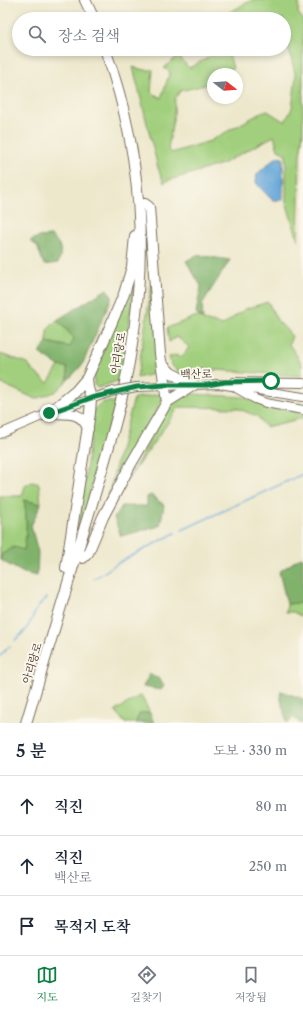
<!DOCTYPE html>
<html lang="ko">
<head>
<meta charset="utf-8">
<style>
  body { margin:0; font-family:"Libre Caslon Text","Noto Serif KR",serif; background:#f2f2f3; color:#1f2937 }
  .compass { position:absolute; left:207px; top:68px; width:36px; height:36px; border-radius:50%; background:#fff; box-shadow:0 2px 6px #0003; rotate:107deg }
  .stop { position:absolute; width:12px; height:12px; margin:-9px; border:3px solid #0b8043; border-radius:50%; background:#fff }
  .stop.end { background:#0b8043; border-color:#fff; box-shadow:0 1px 4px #0008 }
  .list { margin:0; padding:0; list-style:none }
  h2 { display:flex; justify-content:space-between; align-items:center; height:52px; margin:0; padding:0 16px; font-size:17px }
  h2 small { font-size:13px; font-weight:400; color:#747a83 }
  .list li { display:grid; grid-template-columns:26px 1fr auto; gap:12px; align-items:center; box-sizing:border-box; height:60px; padding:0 16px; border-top:1px solid #e0e1e3 }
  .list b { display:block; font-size:15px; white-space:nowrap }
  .list p { margin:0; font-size:13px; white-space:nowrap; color:#747a83 }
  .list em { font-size:13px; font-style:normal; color:#747a83 }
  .icon { flex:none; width:22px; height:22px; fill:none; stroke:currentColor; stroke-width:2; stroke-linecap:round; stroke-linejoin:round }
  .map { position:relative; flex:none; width:303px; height:723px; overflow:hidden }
  .search { position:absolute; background:#fff; box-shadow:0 2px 6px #0003; left:12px; right:12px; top:12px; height:44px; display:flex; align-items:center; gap:10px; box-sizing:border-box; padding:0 14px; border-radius:22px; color:#747a83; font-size:15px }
  .sheet { height:232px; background:#fff }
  nav { display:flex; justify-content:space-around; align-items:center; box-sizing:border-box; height:56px; border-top:1px solid #e0e1e3; background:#fff; font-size:11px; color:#747a83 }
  nav a { display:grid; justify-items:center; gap:2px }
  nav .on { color:#0b8043 }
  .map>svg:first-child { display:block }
  .green { fill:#a1cf7d; stroke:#6e7c4e }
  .forest { fill:#80b26c; stroke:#5e6e45 }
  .water { fill:#64a5d8; stroke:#50687b }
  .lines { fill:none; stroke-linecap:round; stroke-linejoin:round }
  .stream { stroke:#64a5d8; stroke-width:1.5 }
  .major-casing { stroke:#796c5b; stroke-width:10 }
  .highway-casing { stroke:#796c5b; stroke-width:12 }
  .major { stroke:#fff; stroke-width:8 }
  .highway { stroke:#fff; stroke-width:10 }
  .major-bridge-casing { stroke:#796c5b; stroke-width:10; stroke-linecap:butt }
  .major-bridge { stroke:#fff; stroke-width:8 }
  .route { stroke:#0b8043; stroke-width:5 }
  .labels { text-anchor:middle; stroke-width:4; stroke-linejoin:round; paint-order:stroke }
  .street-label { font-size:11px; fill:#3b2a1e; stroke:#fbf7ec }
</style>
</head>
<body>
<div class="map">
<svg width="303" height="723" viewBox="0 0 303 723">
  <rect width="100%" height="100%" fill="#fbf7ec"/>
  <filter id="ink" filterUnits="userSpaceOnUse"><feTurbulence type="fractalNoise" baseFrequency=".025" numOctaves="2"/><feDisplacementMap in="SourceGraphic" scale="8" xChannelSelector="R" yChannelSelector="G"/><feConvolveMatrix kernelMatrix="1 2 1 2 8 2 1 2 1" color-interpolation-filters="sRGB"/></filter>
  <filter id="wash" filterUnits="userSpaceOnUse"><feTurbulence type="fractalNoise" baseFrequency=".012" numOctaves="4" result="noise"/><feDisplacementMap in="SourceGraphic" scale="16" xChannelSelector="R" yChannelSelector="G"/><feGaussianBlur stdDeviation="0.9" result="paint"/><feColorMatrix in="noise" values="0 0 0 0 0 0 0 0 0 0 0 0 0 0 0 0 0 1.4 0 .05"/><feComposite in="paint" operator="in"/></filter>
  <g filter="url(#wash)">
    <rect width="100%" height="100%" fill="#ede8cc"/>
    <path class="green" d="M252 0H299L298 13 303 19V133L300 155 298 240 286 202V154L278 150 274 136 222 164 170 180V179L164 183 158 168 133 67 144 70H153L151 92 161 98 170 72 164 68 178 56 189 68 213 55 211 49H232L228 51 233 68 218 74H213V83L180 91 175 99 174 114 168 149 171 153 210 141 266 110 285 122 292 108 296 77 284 30V19H217Z
      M136 269 122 379 98 388 94 385V373Z
      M152 282 161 372 137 378Z
      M268 302 277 320 292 336 289 344 302 364 303 376 201 369 179 372 171 365 169 357 176 355 179 357 183 356 189 347 177 337 169 342 167 328 197 316 203 320 223 325 245 309Z
      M57 320 74 338 70 347 47 342V330Z
      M0 354 28 363 32 370 48 383 59 366 67 367 68 380 55 392 36 399 0 383Z
      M159 394 163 399 105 506 134 398Z
      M193 394 243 397 303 414V418L266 427 257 416 236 408 179 407 130 476 169 406 184 397Z
      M104 402H116L77 539 94 409Z
      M32 482 39 484 41 504 24 500C27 517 27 533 24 550L2 554 0 560V496H22L25 486Z
      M299 603 303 606V617L293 612H286L287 604Z
      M141 695 150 713H140L135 723H125L115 711Z"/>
    <path class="forest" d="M51 236C61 244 63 250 58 263L44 265 37 246 30 241 38 237Z
      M197 255 230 260 202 304 203 320 196 313 201 286 186 261Z
      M107 289 112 297 82 365 68 380 67 367 59 366 39 353 47 342 70 347 74 338 57 320Z
      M151 495 164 505 160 526 121 536 114 518 122 506H147V497Z
      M24 500 41 504 31 526 38 552 37 576 24 573 0 560 2 554 14 547 24 550C27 533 27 517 24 500Z
      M301 557 303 558V606L299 603 287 604 279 572Z
      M150 673 154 677 158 678 164 686 161 690 143 687Z
      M281 691 303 699V723H300L294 717 287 723 280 696Z
      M140 713H150L154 723H135Z"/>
    <path class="water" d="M279 157 283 158V200H272L256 183 257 174 274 159Z"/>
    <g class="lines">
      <path class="stream" d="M182 530 303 474
        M94 579 118 563 175 533
        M15 640C18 637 22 634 25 631 33 621 35 605 47 598
        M0 656 10 646"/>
    </g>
  </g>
  <g filter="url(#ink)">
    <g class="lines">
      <defs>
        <path id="major" d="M234 382 303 383
          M137 387 219 384 303 397
          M236 388 255 399 266 403 303 410
          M0 434 49 413 114 391"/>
        <path id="highway" d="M85 0 94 19
          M162 364 171 373 194 385 167 402
          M49 413 76 391 87 378
          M49 413C66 414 82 410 88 429
          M83 558 88 553 103 517 131 464 167 402 160 354 149 207 145 204
          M66 568 90 413 91 398 88 388 87 378 106 336 124 294 132 267 135 236
          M26 723C46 656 66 589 86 523 98 484 110 445 120 405 149 284 148 167 105 49"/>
      </defs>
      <use href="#major" class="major-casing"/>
      <use href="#highway" class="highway-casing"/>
      <use href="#major" class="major"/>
      <use href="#highway" class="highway"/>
      <defs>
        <path id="major-bridge" d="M114 391 137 387"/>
      </defs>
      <use href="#major-bridge" class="major-bridge-casing"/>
      <use href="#major-bridge" class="major-bridge"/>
    </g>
  </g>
  <g class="lines" filter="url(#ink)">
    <path class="route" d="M49 413 91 398 137 387 165 385H207L225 382 271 381"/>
  </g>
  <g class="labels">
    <g class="street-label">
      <text transform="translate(118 353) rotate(-80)" y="4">아리랑로</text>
      <text transform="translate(196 374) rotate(-1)" y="4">백산로</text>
      <text transform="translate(32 663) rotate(-73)" y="4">아리랑로</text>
    </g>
  </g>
</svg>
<svg class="compass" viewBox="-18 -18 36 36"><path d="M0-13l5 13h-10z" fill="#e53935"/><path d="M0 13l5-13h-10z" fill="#747a83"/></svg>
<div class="stop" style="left:271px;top:381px"></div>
<div class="stop end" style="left:49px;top:413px"></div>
<div class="search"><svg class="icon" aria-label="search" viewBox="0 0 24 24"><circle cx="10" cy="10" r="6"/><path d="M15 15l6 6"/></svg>장소 검색</div>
</div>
<section class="sheet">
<h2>5 분<small>도보 · 330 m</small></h2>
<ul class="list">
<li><svg class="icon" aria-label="ahead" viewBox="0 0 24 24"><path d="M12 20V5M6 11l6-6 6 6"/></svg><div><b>직진</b></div><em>80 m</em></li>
<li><svg class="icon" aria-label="ahead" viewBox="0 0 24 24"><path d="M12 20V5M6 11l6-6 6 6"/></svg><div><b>직진</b><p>백산로</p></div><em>250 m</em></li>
<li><svg class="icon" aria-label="arrive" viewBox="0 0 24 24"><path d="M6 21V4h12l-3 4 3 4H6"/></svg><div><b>목적지 도착</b></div></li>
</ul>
</section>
<nav>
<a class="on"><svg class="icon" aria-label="map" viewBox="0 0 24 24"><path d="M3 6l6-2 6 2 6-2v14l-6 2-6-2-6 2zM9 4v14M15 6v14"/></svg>지도</a>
<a><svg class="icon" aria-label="directions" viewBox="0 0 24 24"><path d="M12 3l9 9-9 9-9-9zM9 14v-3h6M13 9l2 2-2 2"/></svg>길찾기</a>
<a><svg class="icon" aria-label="saved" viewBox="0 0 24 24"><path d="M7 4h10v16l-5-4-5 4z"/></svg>저장됨</a>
</nav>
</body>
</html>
